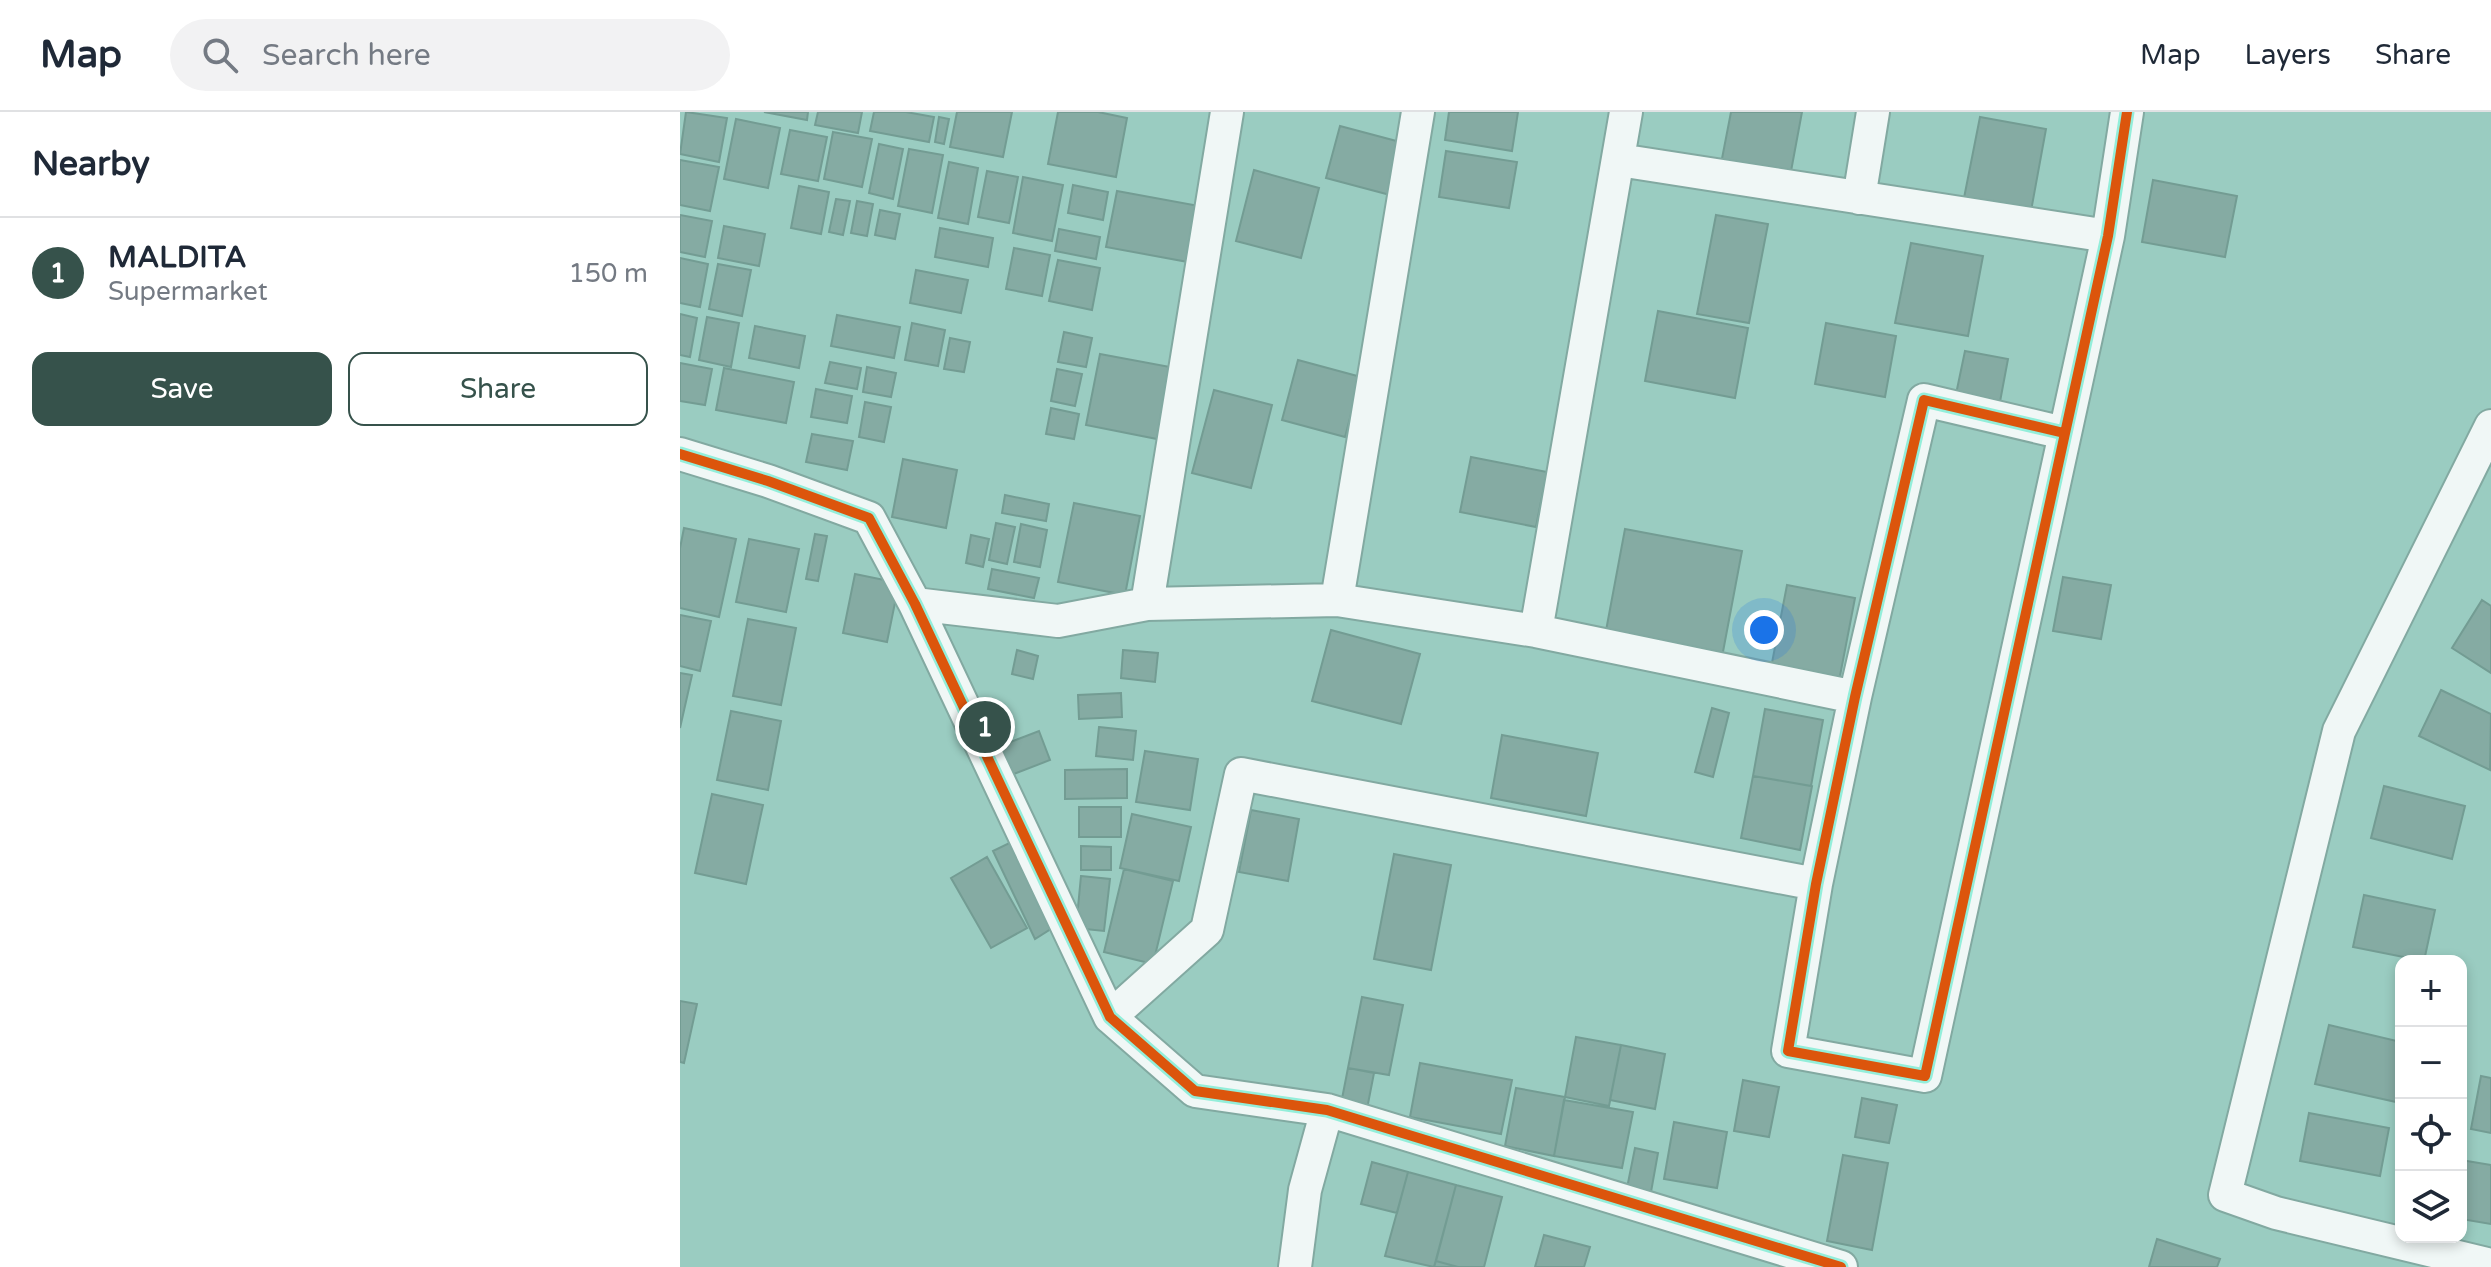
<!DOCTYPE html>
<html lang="en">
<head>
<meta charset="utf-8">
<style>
  body { margin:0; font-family:"Varela Round",sans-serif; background:#f2f2f3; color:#1f2937 }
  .controls { position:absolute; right:24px; bottom:24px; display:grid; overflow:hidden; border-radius:16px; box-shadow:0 4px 12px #0003 }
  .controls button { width:72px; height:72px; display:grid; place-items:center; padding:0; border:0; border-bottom:2px solid #e0e1e3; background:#fff; color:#1f2937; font:40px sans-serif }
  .you { position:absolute; left:1084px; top:518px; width:28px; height:28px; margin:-20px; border:6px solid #fff; border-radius:50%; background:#1a73e8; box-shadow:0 0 0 12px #1a73e833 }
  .badge { display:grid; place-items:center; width:52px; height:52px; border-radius:50%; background:#36524b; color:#fff; font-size:26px; font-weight:700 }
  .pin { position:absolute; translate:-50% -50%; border:4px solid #fff; box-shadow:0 2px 8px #0006 }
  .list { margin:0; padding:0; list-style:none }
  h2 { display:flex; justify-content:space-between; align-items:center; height:104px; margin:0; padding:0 32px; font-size:34px }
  h2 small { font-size:26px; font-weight:400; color:#747a83 }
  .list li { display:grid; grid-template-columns:52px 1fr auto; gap:24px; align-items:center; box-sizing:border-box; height:112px; padding:0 32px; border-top:2px solid #e0e1e3 }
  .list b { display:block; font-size:30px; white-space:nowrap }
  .list p { margin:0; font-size:26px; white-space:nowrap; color:#747a83 }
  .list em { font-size:26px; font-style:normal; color:#747a83 }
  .actions { display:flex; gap:16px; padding:24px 32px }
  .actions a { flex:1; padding:18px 0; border:2px solid #36524b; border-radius:16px; text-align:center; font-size:28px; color:#36524b }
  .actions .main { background:#36524b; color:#fff }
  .icon { flex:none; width:44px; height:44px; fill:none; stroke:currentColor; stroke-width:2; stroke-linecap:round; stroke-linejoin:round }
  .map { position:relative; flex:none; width:1811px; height:1155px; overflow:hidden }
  header { display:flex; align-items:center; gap:48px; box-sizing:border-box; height:112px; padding:0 40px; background:#fff; border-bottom:2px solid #e0e1e3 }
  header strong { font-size:38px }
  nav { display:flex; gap:44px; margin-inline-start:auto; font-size:28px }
  .search { width:560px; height:72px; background:#f2f2f3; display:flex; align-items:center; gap:20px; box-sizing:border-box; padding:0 28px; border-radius:44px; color:#747a83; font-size:30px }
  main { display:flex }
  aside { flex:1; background:#fff }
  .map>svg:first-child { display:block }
  .building { fill:#85aba3; stroke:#739c93; stroke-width:2 }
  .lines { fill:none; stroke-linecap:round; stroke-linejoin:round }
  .minor-casing { stroke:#82a9a1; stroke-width:36 }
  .minor { stroke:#f0f7f6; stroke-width:32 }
  .cycleway-casing { stroke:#93eeda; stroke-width:15 }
  .cycleway { stroke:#dc550c; stroke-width:10 }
</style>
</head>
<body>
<header>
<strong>Map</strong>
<div class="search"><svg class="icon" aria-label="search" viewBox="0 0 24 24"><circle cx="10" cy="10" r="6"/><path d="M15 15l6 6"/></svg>Search here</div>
<nav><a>Map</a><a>Layers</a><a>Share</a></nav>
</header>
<main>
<aside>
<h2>Nearby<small></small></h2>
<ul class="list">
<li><span class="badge">1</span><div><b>MALDITA</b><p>Supermarket</p></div><em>150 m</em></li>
</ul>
<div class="actions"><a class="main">Save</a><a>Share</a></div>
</aside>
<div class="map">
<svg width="1811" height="1155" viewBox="0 0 1811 1155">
  <rect width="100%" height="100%" fill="#9accc1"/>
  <path class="building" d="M6 0 47 6 39 50 0 42Z
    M84 0H128L127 8Z
    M138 0H182L178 21 135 13Z
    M194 0H226L254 5 249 30 190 19Z
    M277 0H332L323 45 270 35Z
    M378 0H418L447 6 436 65 368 52Z
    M769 0H838L832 39 765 28Z
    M1051 0H1122L1109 70 1040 57Z
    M259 5 269 7 264 32 255 30Z
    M1300 5 1366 17 1351 99 1284 86Z
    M56 7 100 16 88 76 44 67Z
    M660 14 724 31 710 83 646 66Z
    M110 18 147 25 138 69 101 62Z
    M153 20 192 27 182 75 144 67Z
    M199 32 223 37 213 87 189 81Z
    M229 37 263 43 252 101 218 94Z
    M766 39 837 50 829 96 759 85Z
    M0 48 39 55 30 99 0 93Z
    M269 50 298 56 288 112 258 106Z
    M574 58 639 76 621 146 556 129Z
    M307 59 338 65 329 111 298 105Z
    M343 65 383 73 372 129 333 121Z
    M1473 68 1557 84 1545 145 1462 130Z
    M393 73 428 80 423 108 388 101Z
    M119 74 149 80 141 122 111 116Z
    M437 79 519 94 508 150 426 135Z
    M156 87 170 89 163 123 149 120Z
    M177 89 193 92 187 124 171 121Z
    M200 98 220 102 215 127 195 123Z
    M0 103 32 109 25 145 0 140Z
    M1036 103 1088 112 1069 211 1017 202Z
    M44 114 85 122 79 154 38 146Z
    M260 116 313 126 308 155 255 145Z
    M379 117 420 125 416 147 375 139Z
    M1231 131 1303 144 1288 224 1215 211Z
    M334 136 370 143 362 184 326 177Z
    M0 146 28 152 20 195 0 191Z
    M378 148 420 156 412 198 369 189Z
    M38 152 71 158 62 204 29 197Z
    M236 158 288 168 281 201 230 191Z
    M978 199 1068 216 1055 286 965 269Z
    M0 202 17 206 10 245 0 243Z
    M157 203 220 215 214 246 151 234Z
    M27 205 59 211 51 255 19 248Z
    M232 211 265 218 258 254 225 248Z
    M1146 211 1216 224 1205 285 1135 272Z
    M75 214 125 224 119 256 69 246Z
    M384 220 412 226 406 255 378 250Z
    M270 226 290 230 284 260 264 257Z
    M1285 239 1328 247 1319 295 1275 287Z
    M420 242 490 255 477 327 406 313Z
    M618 248 681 265 665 325 602 308Z
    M150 250 181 256 177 277 145 271Z
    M0 251 32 257 25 293 0 289Z
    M187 255 216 261 211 285 183 280Z
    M44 256 114 270 106 311 36 298Z
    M377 257 402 262 395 294 371 289Z
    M136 277 172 284 167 311 131 305Z
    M534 278 592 293 571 376 512 361Z
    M185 290 211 295 204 330 179 325Z
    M371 296 399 302 394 327 366 322Z
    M132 322 173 329 167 358 126 350Z
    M791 345 867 360 856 415 780 400Z
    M223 347 277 358 266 416 212 405Z
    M325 383 369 392 366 409 322 401Z
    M394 391 460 404 445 483 378 470Z
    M316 411 335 415 327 452 309 448Z
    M341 412 367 418 360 455 334 450Z
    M4 416 56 427 39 505 0 496V436Z
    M945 417 1062 439 1042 545 925 524Z
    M135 422 147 424 138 469 126 467Z
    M291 423 309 427 303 455 286 451Z
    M69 427 119 437 106 500 56 490Z
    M312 457 359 466 354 486 308 477Z
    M175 462 219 471 207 530 163 521Z
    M1383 465 1431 473 1421 527 1373 519Z
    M1107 473 1175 486 1159 569 1091 556Z
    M1802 488 1811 494V561L1772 536Z
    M0 503 31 509 20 559 0 554Z
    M68 507 116 516 101 593 53 584Z
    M651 518 740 542 721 612 632 589Z
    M337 538 358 544 353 567 332 562Z
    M443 538 478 541 475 570 441 566Z
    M0 561 12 563 0 616Z
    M1761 578 1811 602 1810 658 1739 624Z
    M441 581 442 605 399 607 398 583Z
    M1032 596 1049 601 1033 665 1015 660Z
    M1085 597 1143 608 1131 674 1073 664Z
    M51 599 101 609 88 678 37 668Z
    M419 615 456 619 453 648 416 644Z
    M359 619 370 648 326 665 315 636Z
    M822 623 918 641 906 704 811 686Z
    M465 639 518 647 510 698 456 690Z
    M447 657V686L385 687V658Z
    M1073 664 1132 674 1120 738 1061 726Z
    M1704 674 1785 694 1772 747 1691 726Z
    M32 682 83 693 66 772 15 761Z
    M399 695H441V725H399Z
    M571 698 619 707 608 769 559 760Z
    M452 702 511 715 499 769 440 756Z
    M342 725 377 813 355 827 313 739Z
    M401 734 431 735V758H401Z
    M714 742 771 753 751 858 694 847Z
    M307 745 347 816 311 836 271 766Z
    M444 757 493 769 473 852 424 840Z
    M401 764 430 767 424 819 396 816Z
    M1684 783 1755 798 1744 849 1673 835Z
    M682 885 723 893 709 963 668 956Z
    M0 889 17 892 4 951 0 950Z
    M1649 913 1721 930V969L1716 990 1635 972Z
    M896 925 941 933 929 994 885 985Z
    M941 933 985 942 975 997 930 988Z
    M740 951 832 968 821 1022 730 1005Z
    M668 956 694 961 686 1002 660 997Z
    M1801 964 1811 966V1021L1791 1017Z
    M1063 968 1099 975 1089 1025 1054 1019Z
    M836 976 885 985 874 1044 825 1034Z
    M1182 986 1217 993 1209 1031 1175 1025Z
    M884 988 953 1000 942 1056 874 1044Z
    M1629 1001 1709 1016 1700 1064 1620 1049Z
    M994 1010 1047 1020 1037 1076 984 1067Z
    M955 1036 978 1041 969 1091 945 1086Z
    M1163 1043 1208 1051 1192 1138 1147 1129Z
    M1781 1048 1811 1053V1112L1781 1107Z
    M692 1050 728 1060 717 1101 681 1092Z
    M728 1060 776 1073 754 1155 705 1144Z
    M776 1073 822 1085 804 1155H778L756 1149Z
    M864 1123 910 1135 904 1155H855Z
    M1477 1127 1540 1147 1537 1155H1469Z
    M756 1149 778 1155H754Z"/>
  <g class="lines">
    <defs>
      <path id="minor" d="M939 48 1428 124
        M1179 86 1193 0
        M1811 314 1659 619 1545 1083 1596 1101 1811 1153
        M1384 321 1244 288 1175 585 1136 772 1108 939 1245 964 1428 124 1447 0
        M0 342 88 369 189 406 235 492 430 905 515 979 647 998 1161 1155
        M657 488 738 0
        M235 492 378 509 467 492 657 488 856 519 1175 585
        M467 492 547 0
        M856 519 946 0
        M430 905 527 818 561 662 1136 772
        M615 1155 625 1078 647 998"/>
    </defs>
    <use href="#minor" class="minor-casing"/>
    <use href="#minor" class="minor"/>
    <defs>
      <path id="cycleway" d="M1384 321 1244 288 1175 585 1136 772 1108 939 1245 964 1428 124 1447 0
        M0 342 88 369 189 406 235 492 430 905 515 979 647 998 1161 1155"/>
    </defs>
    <use href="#cycleway" class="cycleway-casing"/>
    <use href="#cycleway" class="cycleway"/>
  </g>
</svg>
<div class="controls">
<button>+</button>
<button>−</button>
<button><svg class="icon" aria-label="locate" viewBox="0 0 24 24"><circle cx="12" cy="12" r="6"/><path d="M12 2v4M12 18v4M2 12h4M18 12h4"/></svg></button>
<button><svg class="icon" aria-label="layers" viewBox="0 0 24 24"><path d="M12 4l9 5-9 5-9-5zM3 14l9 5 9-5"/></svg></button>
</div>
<div class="you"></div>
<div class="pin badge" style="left:305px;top:615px">1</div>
</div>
</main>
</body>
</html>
